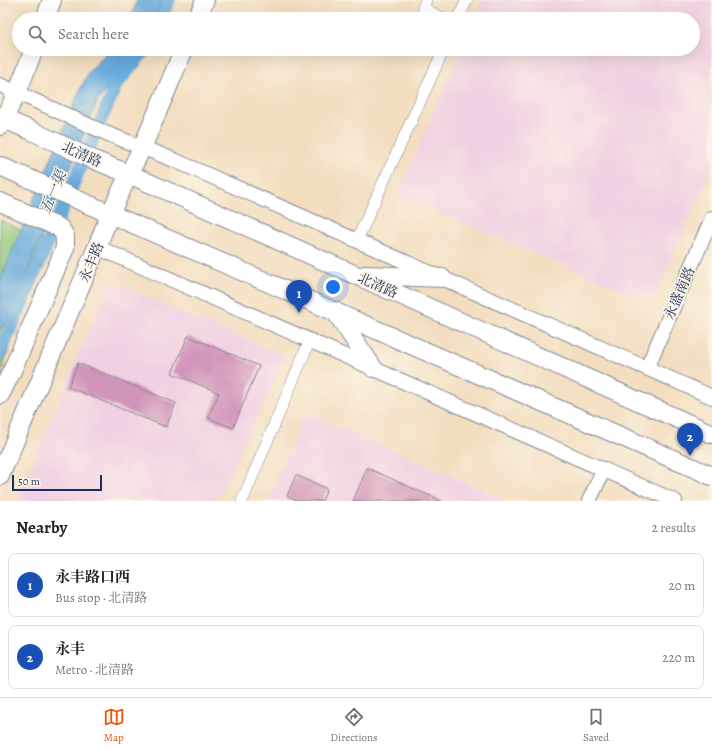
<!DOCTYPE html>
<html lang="en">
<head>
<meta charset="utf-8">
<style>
  body { margin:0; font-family:Alegreya,"Noto Serif SC",serif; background:#f6f6f6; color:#222 }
  .scale { position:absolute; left:12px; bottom:10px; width:90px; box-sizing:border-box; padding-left:4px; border:2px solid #1b2f5e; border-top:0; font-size:11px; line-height:14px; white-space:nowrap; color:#1b2f5e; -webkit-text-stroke:3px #fcf5e5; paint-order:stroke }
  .you { position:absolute; left:333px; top:287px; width:14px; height:14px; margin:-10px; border:3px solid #fff; border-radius:50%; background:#1a73e8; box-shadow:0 0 0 6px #1a73e833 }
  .badge { display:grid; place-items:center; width:26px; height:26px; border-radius:50%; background:#ea580c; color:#fff; font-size:13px; font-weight:700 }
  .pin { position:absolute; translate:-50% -33px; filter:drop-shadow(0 1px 2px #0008) }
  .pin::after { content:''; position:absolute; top:21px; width:14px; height:12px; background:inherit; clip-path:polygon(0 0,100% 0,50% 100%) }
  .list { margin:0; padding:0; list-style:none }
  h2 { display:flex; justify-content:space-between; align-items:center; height:52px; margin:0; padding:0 16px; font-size:17px }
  h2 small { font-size:13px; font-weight:400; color:#767676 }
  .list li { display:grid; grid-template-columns:26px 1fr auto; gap:12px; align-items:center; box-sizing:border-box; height:64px; margin:0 8px 8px; padding:0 8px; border:1px solid #e0e0e0; border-radius:8px }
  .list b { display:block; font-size:15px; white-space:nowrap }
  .list p { margin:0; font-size:13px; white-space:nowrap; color:#767676 }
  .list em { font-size:13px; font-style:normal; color:#767676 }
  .icon { flex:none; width:22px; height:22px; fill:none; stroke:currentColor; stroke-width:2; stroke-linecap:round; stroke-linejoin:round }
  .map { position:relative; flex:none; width:712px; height:501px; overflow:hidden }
  .search { position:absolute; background:#fff; box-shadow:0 4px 16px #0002; left:12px; right:12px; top:12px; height:44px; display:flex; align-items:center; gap:10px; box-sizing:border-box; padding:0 14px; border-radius:22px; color:#767676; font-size:15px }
  .sheet { height:196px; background:#fff }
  nav { display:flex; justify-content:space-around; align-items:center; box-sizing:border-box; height:56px; border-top:1px solid #e0e0e0; background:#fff; font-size:11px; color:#767676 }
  nav a { display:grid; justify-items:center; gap:2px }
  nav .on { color:#ea580c }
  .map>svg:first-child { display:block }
  .built { fill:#f1d0e3 }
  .green { fill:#8dc477; stroke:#547a6a }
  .water { fill:#66abdc; stroke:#406d9d }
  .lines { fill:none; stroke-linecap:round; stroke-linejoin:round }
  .canal { stroke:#66abdc; stroke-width:13 }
  .building { fill:#d195ba }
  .minor-casing { stroke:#86868e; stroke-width:12 }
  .tertiary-casing { stroke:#86868e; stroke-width:16 }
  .primary-casing { stroke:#86868e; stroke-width:20 }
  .minor { stroke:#fff; stroke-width:11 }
  .tertiary { stroke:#fff; stroke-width:14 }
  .primary { stroke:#fff; stroke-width:18 }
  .labels { text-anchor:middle; stroke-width:3; stroke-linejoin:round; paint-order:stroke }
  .street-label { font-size:14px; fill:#1b2f5e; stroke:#fcf5e5 }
  .water-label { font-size:15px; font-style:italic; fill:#325484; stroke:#fcf5e5 }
</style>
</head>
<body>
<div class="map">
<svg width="712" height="501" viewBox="0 0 712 501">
  <rect width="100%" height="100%" fill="#fcf5e5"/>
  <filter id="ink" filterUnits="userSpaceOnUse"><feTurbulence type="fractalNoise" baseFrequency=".025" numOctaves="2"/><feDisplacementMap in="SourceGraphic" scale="8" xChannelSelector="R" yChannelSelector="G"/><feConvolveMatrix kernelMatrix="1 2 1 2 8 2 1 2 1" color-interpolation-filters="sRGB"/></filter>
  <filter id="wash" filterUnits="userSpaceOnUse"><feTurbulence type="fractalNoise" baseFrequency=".012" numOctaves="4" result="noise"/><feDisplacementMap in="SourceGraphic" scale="16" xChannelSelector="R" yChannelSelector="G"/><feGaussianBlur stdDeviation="0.9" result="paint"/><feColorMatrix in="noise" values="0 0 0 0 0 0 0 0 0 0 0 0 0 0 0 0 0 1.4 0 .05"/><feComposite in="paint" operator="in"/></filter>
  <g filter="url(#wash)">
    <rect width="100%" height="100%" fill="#f2ddbf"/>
    <path class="built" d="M483 0H712V167L652 302 397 195 462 49H693V19H475Z
      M110 281 286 357 216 501H17Z
      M306 412 507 501H267Z"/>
    <path class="green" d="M0 220 47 242 0 375Z"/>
    <path class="water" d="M137 0H162L154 19H130Z
      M110 49H141L123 68 98 101 32 260 15 311 0 330V280L78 94 88 73Z"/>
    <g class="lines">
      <path class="canal" d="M161 19 169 0
        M0 354 116 85 146 49"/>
    </g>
    <g id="blocks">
      <path class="building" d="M188 336 259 366 233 428 208 418 219 393 172 373Z
        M78 363 176 403 166 427 68 387Z
        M367 468 442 501H353Z
        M296 475 327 489 322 501H298L287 496Z"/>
    </g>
  </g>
  <g filter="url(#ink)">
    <use href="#blocks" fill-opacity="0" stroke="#86868e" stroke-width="1"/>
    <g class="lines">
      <defs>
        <path id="minor" d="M426 0 423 8 444 19
          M458 19 467 0
          M357 240 444 49
          M242 501 310 340"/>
        <path id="tertiary" d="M0 85 108 134 174 160 712 397
          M97 247 675 501
          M647 368 712 218
          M589 501 604 469"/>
        <path id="primary" d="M45 19 52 0
          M197 19 205 0
          M0 117 32 131 94 160 129 174 712 434
          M0 126 17 93 34 49
          M0 166 712 476
          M0 202 60 228 65 236V248L11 373 0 395
          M365 275 442 278
          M335 311 373 368
          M0 476 97 247 110 214 129 174 142 148 184 49"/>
      </defs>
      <use href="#minor" class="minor-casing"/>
      <use href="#tertiary" class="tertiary-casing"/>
      <use href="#primary" class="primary-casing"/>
      <use href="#minor" class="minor"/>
      <use href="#tertiary" class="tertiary"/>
      <use href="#primary" class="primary"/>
    </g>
  </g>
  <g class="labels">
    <g class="street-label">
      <text transform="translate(82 154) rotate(24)" y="5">北清路</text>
      <text transform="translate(91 262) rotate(-67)" y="5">永丰路</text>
      <text transform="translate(378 285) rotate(24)" y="5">北清路</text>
      <text transform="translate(679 293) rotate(-66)" y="5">永盛南路</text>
    </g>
    <g class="water-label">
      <text transform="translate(53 192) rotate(-67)" y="5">五一渠</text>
    </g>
  </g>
</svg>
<div class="scale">50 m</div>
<div class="you"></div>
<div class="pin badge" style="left:299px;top:313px;background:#1a4fb4">1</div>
<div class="pin badge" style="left:690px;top:456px;background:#1a4fb4">2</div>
<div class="search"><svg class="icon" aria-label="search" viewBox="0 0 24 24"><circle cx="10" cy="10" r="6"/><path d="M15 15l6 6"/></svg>Search here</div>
</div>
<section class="sheet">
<h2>Nearby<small>2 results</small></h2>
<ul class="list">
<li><span class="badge" style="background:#1a4fb4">1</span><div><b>永丰路口西</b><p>Bus stop · 北清路</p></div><em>20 m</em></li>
<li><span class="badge" style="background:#1a4fb4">2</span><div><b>永丰</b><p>Metro · 北清路</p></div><em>220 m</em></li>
</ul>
</section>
<nav>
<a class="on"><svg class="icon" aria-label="map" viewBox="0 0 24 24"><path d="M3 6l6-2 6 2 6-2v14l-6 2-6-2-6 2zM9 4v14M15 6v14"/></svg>Map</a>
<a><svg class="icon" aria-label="directions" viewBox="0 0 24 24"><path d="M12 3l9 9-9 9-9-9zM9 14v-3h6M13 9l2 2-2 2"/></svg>Directions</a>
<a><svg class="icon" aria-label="saved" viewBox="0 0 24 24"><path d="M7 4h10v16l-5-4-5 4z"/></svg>Saved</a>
</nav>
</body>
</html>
